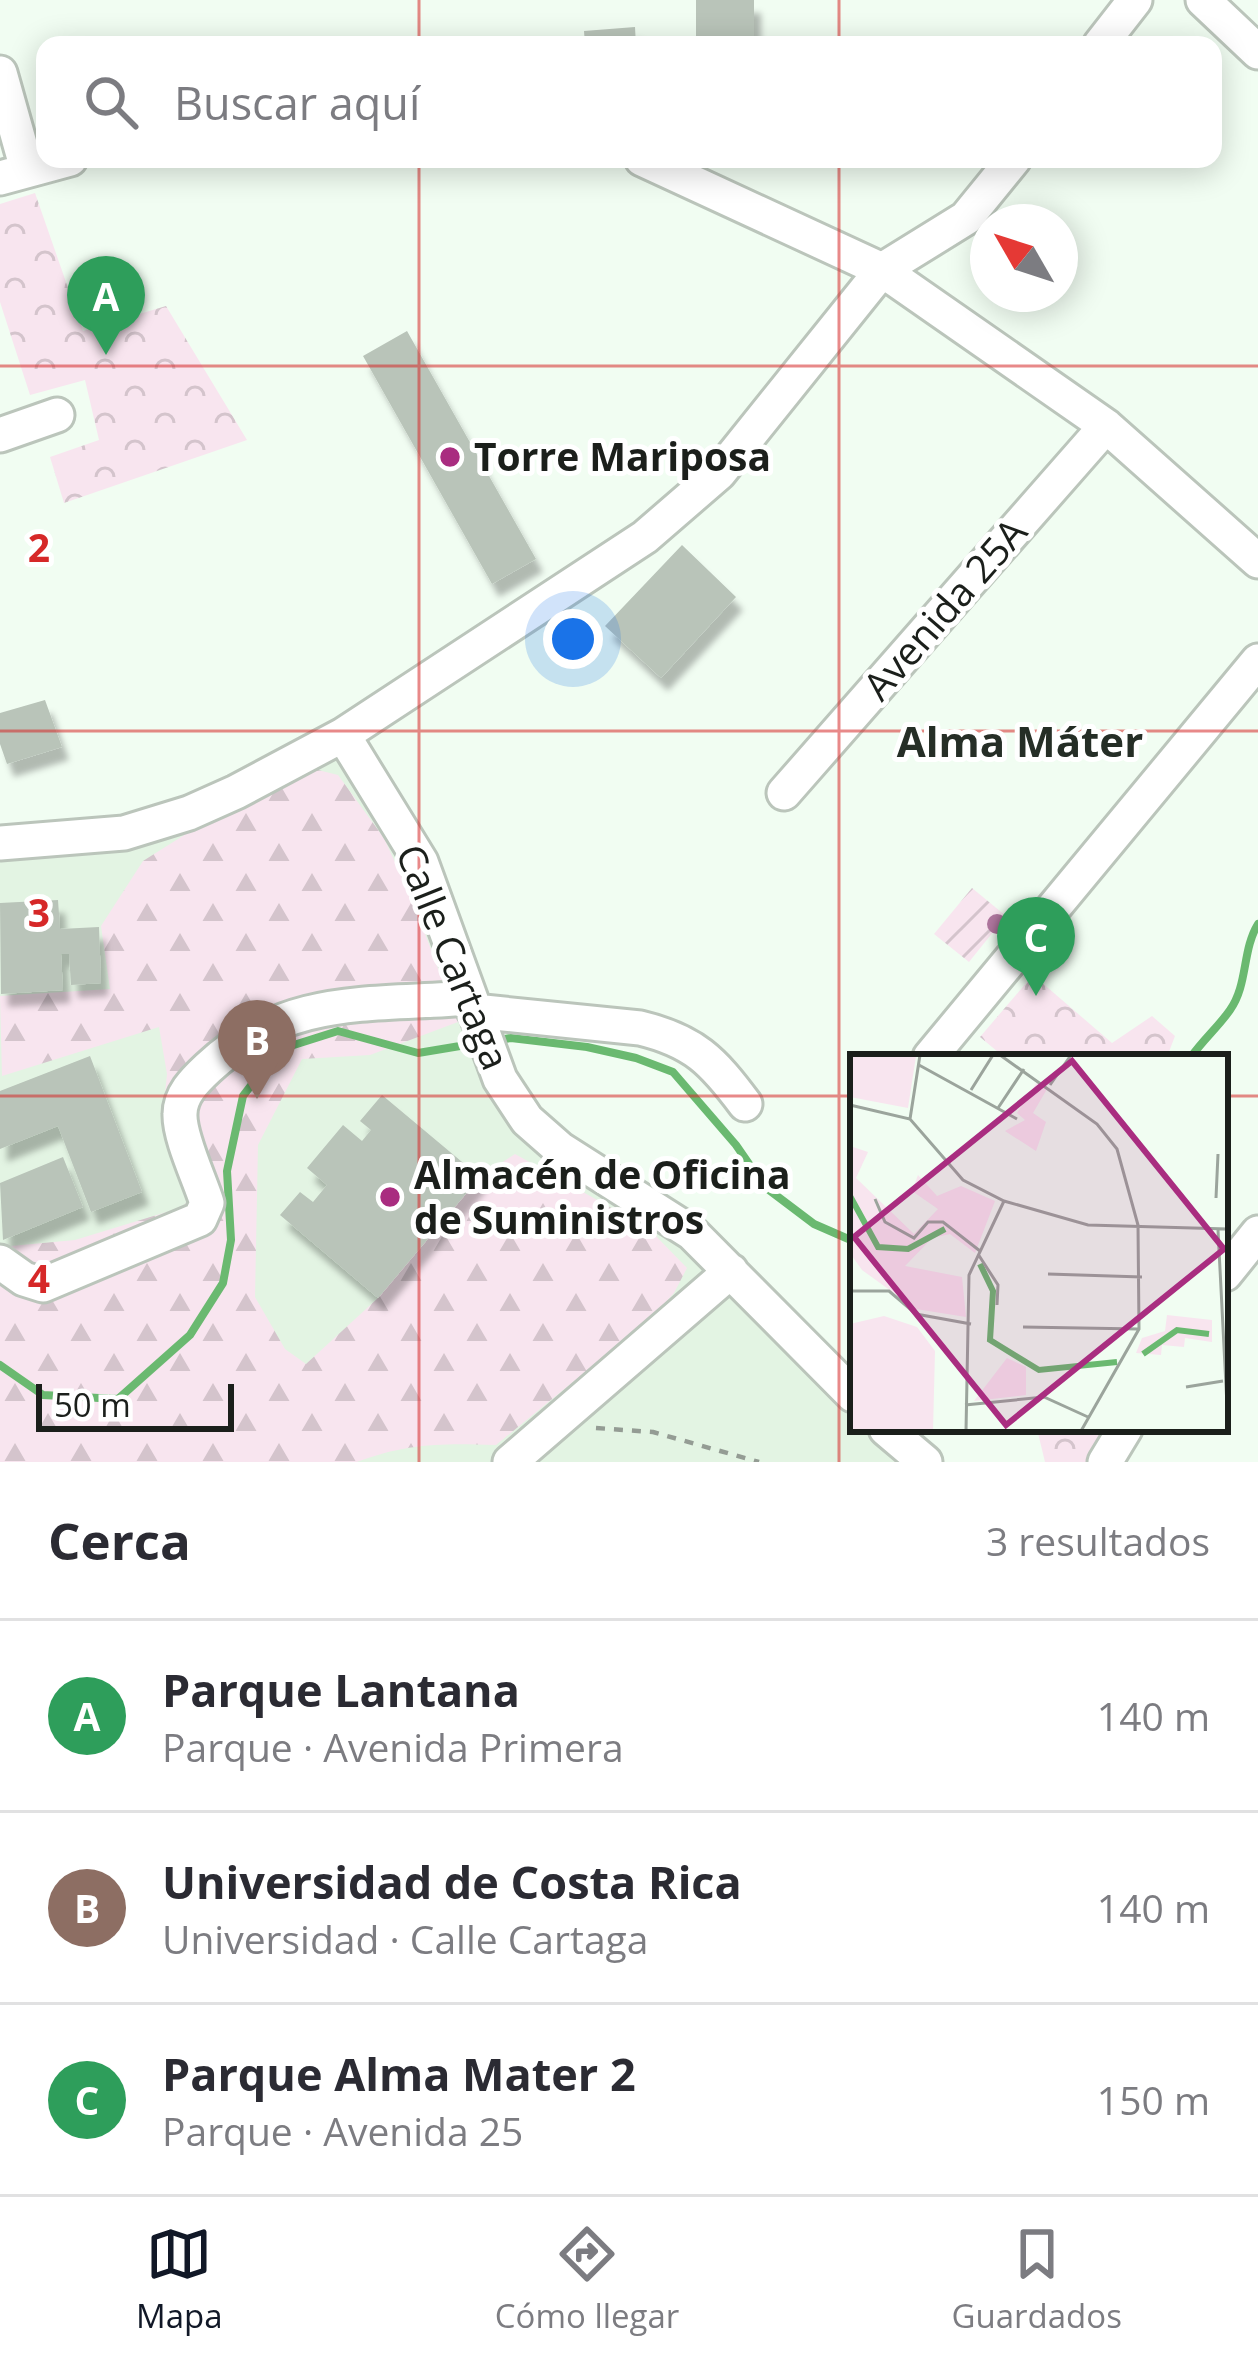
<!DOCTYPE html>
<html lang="es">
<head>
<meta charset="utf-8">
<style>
  body { margin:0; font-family:"Open Sans",sans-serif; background:#f7f7f7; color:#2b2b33 }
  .compass { position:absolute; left:970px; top:204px; width:108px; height:108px; border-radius:50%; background:#fff; box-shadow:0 6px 30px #0003; rotate:309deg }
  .scale { position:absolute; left:36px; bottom:30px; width:198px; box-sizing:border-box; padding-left:12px; border:6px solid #1b1f1b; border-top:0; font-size:33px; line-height:42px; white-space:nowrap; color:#1b1f1b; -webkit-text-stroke:9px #fff; paint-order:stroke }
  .you { position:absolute; left:573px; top:639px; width:42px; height:42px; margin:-30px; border:9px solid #fff; border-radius:50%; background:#1a73e8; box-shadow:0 0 0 18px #1a73e833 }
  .badge { display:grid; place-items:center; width:78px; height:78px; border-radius:50%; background:#111827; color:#fff; font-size:39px; font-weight:700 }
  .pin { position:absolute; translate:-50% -99px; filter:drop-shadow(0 3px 6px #0008) }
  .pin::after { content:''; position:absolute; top:63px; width:42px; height:36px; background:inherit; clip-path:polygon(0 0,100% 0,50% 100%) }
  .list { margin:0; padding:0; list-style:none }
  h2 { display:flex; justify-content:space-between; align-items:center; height:156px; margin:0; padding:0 48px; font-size:51px }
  h2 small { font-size:39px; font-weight:400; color:#7c7c81 }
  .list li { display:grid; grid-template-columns:78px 1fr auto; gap:36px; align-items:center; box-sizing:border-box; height:192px; padding:0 48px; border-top:3px solid #e1e1e2 }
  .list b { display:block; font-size:45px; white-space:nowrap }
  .list p { margin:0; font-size:39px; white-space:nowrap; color:#7c7c81 }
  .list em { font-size:39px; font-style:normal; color:#7c7c81 }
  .icon { flex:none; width:66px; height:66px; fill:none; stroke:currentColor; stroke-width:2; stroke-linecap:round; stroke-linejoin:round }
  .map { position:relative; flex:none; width:1258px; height:1462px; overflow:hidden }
  .search { position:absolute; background:#fff; box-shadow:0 6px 30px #0003; left:36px; right:36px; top:36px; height:132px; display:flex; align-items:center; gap:30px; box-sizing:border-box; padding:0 42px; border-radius:24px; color:#7c7c81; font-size:45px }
  .sheet { height:732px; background:#fff }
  nav { display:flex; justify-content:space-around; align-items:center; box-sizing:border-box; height:168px; border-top:3px solid #e1e1e2; background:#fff; font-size:33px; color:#7c7c81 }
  nav a { display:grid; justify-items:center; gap:6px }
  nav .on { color:#111827 }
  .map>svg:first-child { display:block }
  .built { fill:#e3f4e3 }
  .forest { fill:url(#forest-firs) }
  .park { fill:url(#park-crowns) }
  .garden { fill:url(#garden-furrows) }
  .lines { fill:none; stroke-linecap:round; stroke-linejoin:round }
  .stream { stroke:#6ab970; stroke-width:8 }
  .building { fill:#b9c4b9; filter:url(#shadow) }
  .minor-casing { stroke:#bbc5bb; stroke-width:39 }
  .path { stroke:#949c94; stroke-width:4.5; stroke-dasharray:9 9; stroke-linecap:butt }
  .minor { stroke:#fff; stroke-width:33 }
  .tree { fill:#af769e }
  .grid { fill:none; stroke:#d62828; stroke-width:3; stroke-opacity:0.55 }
  .poi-dot { fill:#a92d80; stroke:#fff; stroke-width:4.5 }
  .labels { text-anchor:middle; stroke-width:10; stroke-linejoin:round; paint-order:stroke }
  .poi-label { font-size:39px; font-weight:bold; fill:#1b1f1b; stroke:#fff; text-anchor:start }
  .street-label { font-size:39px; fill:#1b1f1b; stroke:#fff }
  .neighbourhood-label { font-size:42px; font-weight:bold; fill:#252e26; stroke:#fff }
  .inset-river { fill:none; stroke:#6ab970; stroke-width:6 }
  .inset-road { fill:none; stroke:#9ba49c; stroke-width:3 }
  .view { fill:#a92d80; fill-opacity:0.15; stroke:#a92d80; stroke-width:6 }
  .inset-edge { fill:none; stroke:#1b1f1b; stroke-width:6 }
  .grid-label { font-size:39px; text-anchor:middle; font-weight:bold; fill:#d62828; stroke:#fff; stroke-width:10; stroke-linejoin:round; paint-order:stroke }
</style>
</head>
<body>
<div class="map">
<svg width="1258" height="1462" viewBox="0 0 1258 1462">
  <defs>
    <pattern id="forest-firs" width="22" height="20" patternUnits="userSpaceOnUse" patternTransform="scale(3)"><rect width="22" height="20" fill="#f8e5ef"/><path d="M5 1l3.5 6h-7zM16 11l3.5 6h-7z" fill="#d4c4cc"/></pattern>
    <pattern id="park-crowns" width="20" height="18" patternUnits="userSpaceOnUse" patternTransform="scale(3)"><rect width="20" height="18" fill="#f8e5ef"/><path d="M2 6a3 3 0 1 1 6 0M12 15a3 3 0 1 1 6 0" fill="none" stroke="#d4c4cc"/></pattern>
    <pattern id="garden-furrows" width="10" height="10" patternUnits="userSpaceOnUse" patternTransform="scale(3)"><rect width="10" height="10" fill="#f8e5ef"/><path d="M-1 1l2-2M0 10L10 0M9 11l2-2" fill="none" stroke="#d4c4cc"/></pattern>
    <filter id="shadow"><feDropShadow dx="7" dy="13" stdDeviation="3" flood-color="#0004"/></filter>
  </defs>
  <rect width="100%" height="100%" fill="#f1fdf2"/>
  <path class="built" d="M343 735 421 862 500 1079 643 1201 853 1395V1429H886L924 1462H0V843L124 833Z"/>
  <path class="forest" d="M314 769 338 775 384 838 414 904 458 1022 370 1055 302 1059 258 1145 255 1297 285 1349 306 1364 378 1298 480 1177 515 1154 649 1229 687 1268 674 1293 651 1318 496 1445C444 1443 406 1443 357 1462H0V1247L75 1240 183 1207 200 1182 163 1113 167 1074 159 1027 2 1076 0 996 110 989 101 926 143 861 224 810Z"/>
  <path class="park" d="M35 193 83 331 166 306 247 440 64 503 50 457 99 440 85 380 30 395 0 302V204Z
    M1033 975 1112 1043 1152 1016 1175 1036 1167 1057H1004L980 1037Z
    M1037 1429H1107L1087 1462H1045Z"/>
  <path class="garden" d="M972 888 1006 916 969 962 934 934Z"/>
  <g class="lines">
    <path class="stream" d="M493 1041 511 1038 587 1047 636 1058 673 1072 736 1145 765 1187 814 1224 853 1241
      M1191 1057C1203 1040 1219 1026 1230 1010 1248 985 1242 950 1258 924
      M0 1365 43 1395 118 1399 190 1335 223 1283 231 1240 227 1171 243 1096 278 1050 338 1031 418 1053 478 1043"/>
  </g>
  <path class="building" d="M696 0H754V45H696Z
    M635 27 636 45H585L584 31Z
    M407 331 536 559 492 584 363 356Z
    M682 545 736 597 661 678 605 626Z
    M45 700 62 747 7 764 0 744V713Z
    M58 900 60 929 99 927 101 983 71 985 69 954H61L63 990 1 994 0 903Z
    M90 1056 142 1192 91 1212 58 1126 0 1149V1091Z
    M382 1095 480 1177 378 1298 280 1215 300 1192 313 1202 327 1185 307 1168 343 1125 362 1141 371 1130 360 1121Z
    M63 1157 83 1207 3 1240 0 1183Z"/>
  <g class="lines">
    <defs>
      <path id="minor" d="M1203 0 1258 52
        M1100 45 1135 0
        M0 73 27 169
        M642 159 882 270 1106 426 1258 561
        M0 178 70 159
        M0 435 57 415
        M343 735 421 862 500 1079 527 1120 560 1149 692 1233 853 1395
        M784 793 1106 426
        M0 843 124 833 189 813 236 792 343 735 645 537 719 473 882 270 966 218 1014 159
        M474 1011 640 1028C694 1041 713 1061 745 1104
        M930 1057 1258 661
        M0 1262 24 1279 43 1285 200 1219 207 1203C200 1180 179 1137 180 1114 180 1095 194 1081 208 1068 287 994 369 1006 470 998
        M1225 1274 1258 1233
        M886 1429 925 1462
        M510 1462 731 1271
        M1105 1462 1125 1429"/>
    </defs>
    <use href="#minor" class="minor-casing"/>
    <path class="path" d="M596 1428 653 1432 759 1462"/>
    <use href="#minor" class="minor"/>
  </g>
  <circle class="tree" cx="997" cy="924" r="10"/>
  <path class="grid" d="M419 0V45M839 0V45M419 159V1462M839 159V1462M0 366H1258M0 731H1258M0 1096H853M1225 1096H1258"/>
  <g class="poi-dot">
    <circle cx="450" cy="457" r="12"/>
    <circle cx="390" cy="1197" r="12"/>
  </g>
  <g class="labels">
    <g class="poi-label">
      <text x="474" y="471">Torre Mariposa</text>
      <text x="414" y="1189">Almacén de Oficina<tspan x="414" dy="45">de Suministros</tspan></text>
    </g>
    <g class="street-label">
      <text transform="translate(945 609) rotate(-49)" y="14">Avenida 25A</text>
      <text transform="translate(453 957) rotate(68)" y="14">Calle Cartaga</text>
    </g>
    <g class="neighbourhood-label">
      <text x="1020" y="757">Alma Máter</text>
    </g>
  </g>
  <g transform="translate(850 1054)">
    <rect width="378" height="378" fill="#f1fdf2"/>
    <path d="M0 1 66 2 58 54 0 43ZM0 92 18 98 6 124 64 180 88 155 62 137 68 121 87 142 111 132 145 147 125 199 100 180 82 184 55 212 112 223 116 263 66 255 12 216 0 199Z" fill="#f8e5ef"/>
    <path d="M187 28 197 35 183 59 196 68 186 97 155 77 175 66 167 59ZM317 261 362 266V288L335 284 334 293 312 291 311 301 286 299 292 284 315 277ZM157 304 176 313V341L124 347Z" fill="#f8e5ef"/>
    <path d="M34 262 67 273 85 297 83 377H0V270Z" fill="#f8e5ef"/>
    <path class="inset-river" d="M0 142 28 193 58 195 95 175M130 210 143 237 140 286 189 316 267 308M293 300 327 276 359 280"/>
    <path class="inset-road" d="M150 1 247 70 267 95 288 171 289 275 231 377M69 11 167 65M200 31 221 1M121 36 143 1M0 51 60 65 113 126 154 147 238 171 378 175M148 54 174 15M60 65 70 1M366 144 368 100M25 145 35 168 64 184 78 168H93L130 197M368 176 378 371M128 200 148 231 147 251M198 220 292 223M0 237H39L66 260 121 270M173 273 289 275M336 333 373 327M115 351 194 343 238 363M116 377 119 221 154 147"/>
    <path class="view" d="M222 7 374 195 156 371 4 183Z"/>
    <rect width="378" height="378" class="inset-edge"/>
  </g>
  <g class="grid-label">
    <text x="39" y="562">2</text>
    <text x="39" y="927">3</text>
    <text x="39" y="1293">4</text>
  </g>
</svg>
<svg class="compass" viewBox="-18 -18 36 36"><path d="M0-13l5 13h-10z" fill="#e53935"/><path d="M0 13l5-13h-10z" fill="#7c7c81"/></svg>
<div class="scale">50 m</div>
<div class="you"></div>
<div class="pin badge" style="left:106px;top:355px;background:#2e9e5b">A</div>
<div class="pin badge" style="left:257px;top:1099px;background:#8d6e63">B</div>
<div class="pin badge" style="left:1036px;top:996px;background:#2e9e5b">C</div>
<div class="search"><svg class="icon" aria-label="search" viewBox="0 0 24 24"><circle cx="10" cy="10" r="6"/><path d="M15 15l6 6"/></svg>Buscar aquí</div>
</div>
<section class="sheet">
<h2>Cerca<small>3 resultados</small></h2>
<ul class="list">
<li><span class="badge" style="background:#2e9e5b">A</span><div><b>Parque Lantana</b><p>Parque · Avenida Primera</p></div><em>140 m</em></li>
<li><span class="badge" style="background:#8d6e63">B</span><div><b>Universidad de Costa Rica</b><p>Universidad · Calle Cartaga</p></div><em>140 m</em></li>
<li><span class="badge" style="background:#2e9e5b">C</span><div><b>Parque Alma Mater 2</b><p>Parque · Avenida 25</p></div><em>150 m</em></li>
</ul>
</section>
<nav>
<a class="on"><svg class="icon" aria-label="map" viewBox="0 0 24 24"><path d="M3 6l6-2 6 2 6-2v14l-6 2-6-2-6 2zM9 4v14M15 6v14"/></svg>Mapa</a>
<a><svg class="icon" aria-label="directions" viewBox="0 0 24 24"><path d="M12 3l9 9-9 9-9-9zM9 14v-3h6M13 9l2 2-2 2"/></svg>Cómo llegar</a>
<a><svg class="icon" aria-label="saved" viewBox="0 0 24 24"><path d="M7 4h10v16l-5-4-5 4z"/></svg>Guardados</a>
</nav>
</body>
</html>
